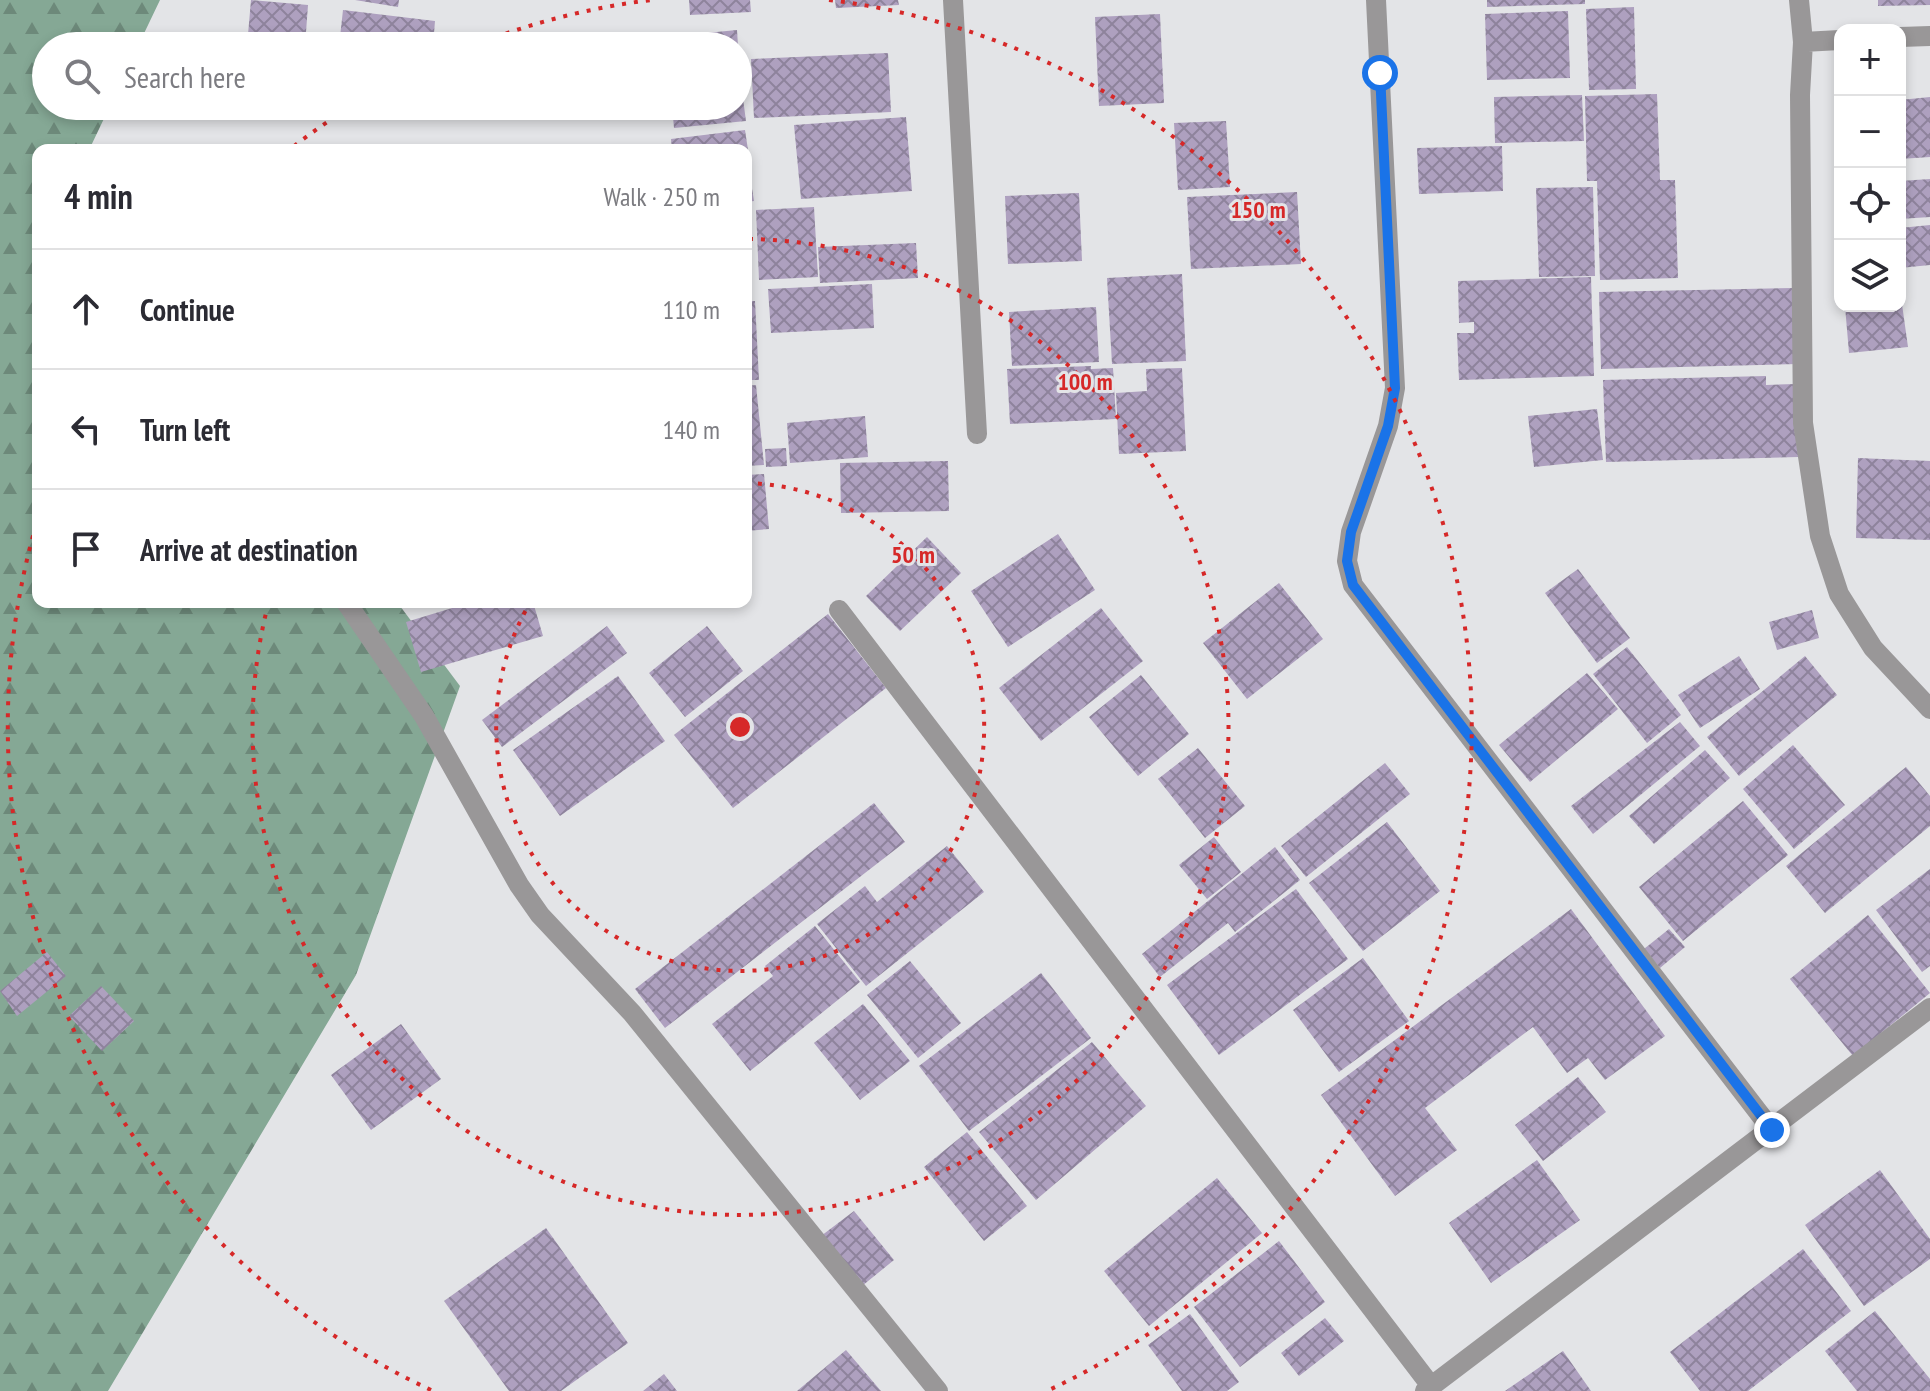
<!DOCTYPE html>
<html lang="en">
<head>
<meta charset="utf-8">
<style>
  body { margin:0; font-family:"PT Sans Narrow",sans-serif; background:#f7f7f7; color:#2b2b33 }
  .controls { position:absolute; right:24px; top:24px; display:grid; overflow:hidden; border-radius:16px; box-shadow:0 4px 12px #0003 }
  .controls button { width:72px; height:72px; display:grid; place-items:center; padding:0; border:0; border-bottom:2px solid #e1e1e2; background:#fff; color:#2b2b33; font:40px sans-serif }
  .stop { position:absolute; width:24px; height:24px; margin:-18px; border:6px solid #1a73e8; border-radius:50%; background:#fff }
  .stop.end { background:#1a73e8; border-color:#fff; box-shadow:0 2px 8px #0008 }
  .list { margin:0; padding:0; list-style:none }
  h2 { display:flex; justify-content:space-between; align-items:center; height:104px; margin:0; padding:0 32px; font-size:34px }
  h2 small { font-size:26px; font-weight:400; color:#7c7c81 }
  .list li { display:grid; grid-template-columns:52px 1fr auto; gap:24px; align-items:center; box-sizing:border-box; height:120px; padding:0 32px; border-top:2px solid #e1e1e2 }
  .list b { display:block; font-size:30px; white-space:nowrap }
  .list em { font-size:26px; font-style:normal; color:#7c7c81 }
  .icon { flex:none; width:44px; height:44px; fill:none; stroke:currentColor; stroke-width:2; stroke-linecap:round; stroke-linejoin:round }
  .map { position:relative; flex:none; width:1930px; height:1391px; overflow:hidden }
  .search { position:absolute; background:#fff; box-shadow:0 4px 12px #0003; left:32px; top:32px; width:720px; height:88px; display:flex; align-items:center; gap:20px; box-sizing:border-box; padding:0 28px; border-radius:44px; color:#7c7c81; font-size:30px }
  .panel { position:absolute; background:#fff; box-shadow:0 4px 12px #0003; left:32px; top:144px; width:720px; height:464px; border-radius:16px }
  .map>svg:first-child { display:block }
  .forest { fill:url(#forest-firs) }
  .building { fill:url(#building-cross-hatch) }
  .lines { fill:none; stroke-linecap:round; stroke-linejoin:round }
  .street { stroke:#999798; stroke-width:20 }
  .route { stroke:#1a73e8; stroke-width:10 }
  .ring { fill:none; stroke:#d62828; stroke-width:4; stroke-dasharray:4 8 }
  .centre { fill:#d62828; stroke:#e3e4e7; stroke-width:4 }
  .ring-label { font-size:24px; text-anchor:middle; font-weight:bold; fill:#d62828; stroke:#e3e4e7; stroke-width:6; stroke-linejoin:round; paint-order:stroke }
</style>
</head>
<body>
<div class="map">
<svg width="1930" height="1391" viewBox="0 0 1930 1391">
  <defs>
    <pattern id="forest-firs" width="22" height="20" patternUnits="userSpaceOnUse" patternTransform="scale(2)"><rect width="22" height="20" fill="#85a895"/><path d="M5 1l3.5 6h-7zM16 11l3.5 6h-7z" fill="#6d897a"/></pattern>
    <pattern id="building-cross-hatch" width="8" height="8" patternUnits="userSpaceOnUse" patternTransform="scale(2)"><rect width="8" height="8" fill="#aea0bf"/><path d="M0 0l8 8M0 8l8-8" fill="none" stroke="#8e839c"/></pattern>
  </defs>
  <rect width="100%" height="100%" fill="#e3e4e7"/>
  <path class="forest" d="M0 0H160L138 46H46V106H110L89 150H38V602H397L460 686 356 975 108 1391H0Z"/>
  <path class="building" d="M251 0 308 5 305 46H247Z
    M355 0H399L398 7Z
    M689 0H750L751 12 690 15Z
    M835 0H898L899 5 836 8Z
    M1487 0H1585V4L1487 7Z
    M1878 0H1930V5L1878 6Z
    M1634 7 1636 89 1589 90 1586 9Z
    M343 10 435 21 433 46H339Z
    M1568 11 1570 78 1487 80 1485 14Z
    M1160 14 1164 103 1099 106 1095 17Z
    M737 30 738 46H666L665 37Z
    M888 53 891 112 754 118 751 59Z
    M738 62 746 121 674 128 672 106H738Z
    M1657 94 1660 180H1675L1678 278 1600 280 1597 181H1587L1585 96Z
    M1582 95 1584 141 1495 143 1494 97Z
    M1930 97V157L1900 159V100Z
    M906 117 912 191 801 199 794 125Z
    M1226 121 1230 187 1178 190 1174 123Z
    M745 130 748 150H672L671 139Z
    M1502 146 1503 191 1419 194 1417 148Z
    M746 151 754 201 746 202Z
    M1930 179V217L1900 219V181Z
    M1593 187 1595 276 1539 277 1536 188Z
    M1297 192 1301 264 1191 269 1187 197Z
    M1079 193 1082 261 1008 264 1005 196Z
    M814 207 818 277 759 280 756 210Z
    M1930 225V265L1900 268V228Z
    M916 243 918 278 820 283 818 247Z
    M1182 274 1186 361 1112 364 1107 278Z
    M1591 277 1594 376 1459 380 1457 333H1474V322L1459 323 1458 281Z
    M872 284 874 328 771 333 768 289Z
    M1795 288 1797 364 1601 369 1599 292Z
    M1900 290 1908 347 1849 353 1845 306H1900Z
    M746 301H755L759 380H746Z
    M1096 307 1099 362 1012 366 1009 312Z
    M1091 366V369L1113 368 1116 419 1010 424 1007 369Z
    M1182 368 1186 451 1119 454 1116 393 1147 391 1146 369Z
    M1766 376V385L1796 384 1798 457 1606 462 1603 380Z
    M756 385 764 465 746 466V386Z
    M1597 409 1603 460 1534 467 1528 416Z
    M865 416 868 457 790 463 787 423Z
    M786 448 787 466 766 467 765 449Z
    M1858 458 1930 461V540L1856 538Z
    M948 461 949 511 841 513 840 463Z
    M764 474 769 529 746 531V475Z
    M1058 534 1095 590 1008 647 971 591Z
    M927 537 961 573 900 631 866 596Z
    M1578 569 1630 638 1597 663 1545 593Z
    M1279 583 1323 639 1247 699 1203 643Z
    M472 602H533L543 636 421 672 406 622Z
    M1101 608 1143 661 1041 741 999 688Z
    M1812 610 1819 638 1777 650 1769 622Z
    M828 614 886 688 733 808 674 735Z
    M607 626 627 653 502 747 482 720Z
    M707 626 743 671 685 717 649 673Z
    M1627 647 1681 715 1647 743 1593 674Z
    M1739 656 1760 689 1700 728 1678 695Z
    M1805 656 1837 695 1739 776 1707 737Z
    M1587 673 1618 709 1530 782 1499 745Z
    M1141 675 1189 734 1138 776 1089 717Z
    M618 676 665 741 560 816 513 750Z
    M1680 722 1700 746 1593 834 1571 806Z
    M1793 745 1845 805 1794 849 1743 789Z
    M1198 748 1245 806 1205 838 1158 779Z
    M1705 750 1730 778 1654 844 1629 816Z
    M1385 763 1410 794 1306 877 1281 846Z
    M1906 767 1930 796V826L1825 913 1786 866Z
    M1743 801 1788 855 1683 941 1639 887Z
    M874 803 905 842 665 1028 635 989Z
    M1387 822 1440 891 1363 951 1309 883Z
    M1214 837 1241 872 1207 899 1179 865Z
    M947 846 984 892 866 986 817 924 865 886 877 902Z
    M1275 847 1300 880 1235 932 1228 923 1160 977 1142 954Z
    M1930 869V966L1922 972 1876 910Z
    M1296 889 1348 959 1219 1055 1167 985Z
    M1571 909 1665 1036 1605 1080 1588 1058 1567 1073 1533 1027 1425 1108 1457 1150 1395 1196 1321 1095Z
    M1868 915 1930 993 1853 1056 1790 979Z
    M815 926 860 982 750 1071 712 1024 773 976 765 966Z
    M1669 929 1685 947 1660 968 1644 949Z
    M47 952 66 976 17 1016 0 991Z
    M1363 958 1409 1021 1339 1072 1293 1010Z
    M910 961 961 1023 918 1058 867 995Z
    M1041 973 1091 1038 969 1131 919 1066Z
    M101 986 134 1021 102 1051 69 1016Z
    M863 1004 910 1061 860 1100 814 1043Z
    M401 1024 441 1079 371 1130 331 1075Z
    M1092 1042 1146 1106 1036 1200 979 1132Z
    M1578 1077 1606 1112 1543 1161 1515 1125Z
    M967 1132 1027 1206 984 1241 924 1167Z
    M1537 1160 1580 1220 1491 1283 1449 1223Z
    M1880 1170 1930 1239V1259L1864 1306 1805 1225Z
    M1217 1178 1262 1233 1149 1326 1104 1271Z
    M854 1211 894 1260 862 1286 821 1236Z
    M546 1228 628 1343 561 1391H509L444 1301Z
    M1279 1241 1325 1302 1240 1367 1194 1307Z
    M1803 1249 1851 1311 1748 1391H1700L1670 1352Z
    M1875 1311 1930 1379V1391H1857L1825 1351Z
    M1190 1314 1239 1382 1227 1391H1182L1148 1345Z
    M1325 1318 1344 1341 1299 1376 1281 1353Z
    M846 1350 881 1391H797Z
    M1563 1351 1591 1391H1505Z
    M664 1374 677 1391H643Z"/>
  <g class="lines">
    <path class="street" d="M953 0 977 434
      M1376 0 1395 388 1388 426 1351 532 1347 561 1353 585 1772 1130
      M1799 0 1803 42 1800 95 1803 423 1820 536 1839 594 1873 648 1930 709
      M1900 37 1930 36
      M1803 42 1840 40
      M346 602 424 716 519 885 540 915 632 1013 938 1391
      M839 610 1431 1386
      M1425 1391 1930 1008"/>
  </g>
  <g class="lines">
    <path class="route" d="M1380 73 1395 388 1388 426 1351 532 1347 561 1353 585 1772 1130"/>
  </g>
  <g class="ring">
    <path d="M746 483A244 244 0 1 1 530 603"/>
    <path d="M749 239A488 488 0 1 1 268 605"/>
    <path d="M431 1390A732 732 0 0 1 36 525M294 146A732 732 0 0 1 352 106M472 46A732 732 0 0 1 651 0M829 0A732 732 0 0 1 1049 1390"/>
  </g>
  <circle cx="740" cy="727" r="12" class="centre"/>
  <g class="ring-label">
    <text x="1258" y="218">150 m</text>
    <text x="1085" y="390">100 m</text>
    <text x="913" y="563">50 m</text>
  </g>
</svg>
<div class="controls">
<button>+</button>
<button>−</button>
<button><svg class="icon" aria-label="locate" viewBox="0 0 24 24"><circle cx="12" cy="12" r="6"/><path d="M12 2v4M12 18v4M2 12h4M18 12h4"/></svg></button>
<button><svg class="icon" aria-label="layers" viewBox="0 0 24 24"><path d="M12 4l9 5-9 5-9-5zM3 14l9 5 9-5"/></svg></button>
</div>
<div class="stop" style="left:1380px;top:73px"></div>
<div class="stop end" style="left:1772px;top:1130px"></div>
<div class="search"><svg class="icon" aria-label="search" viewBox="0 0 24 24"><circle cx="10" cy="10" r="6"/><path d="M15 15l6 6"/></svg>Search here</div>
<section class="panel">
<h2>4 min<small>Walk · 250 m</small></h2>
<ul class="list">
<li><svg class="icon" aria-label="ahead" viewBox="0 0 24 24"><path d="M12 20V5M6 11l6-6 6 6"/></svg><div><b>Continue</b></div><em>110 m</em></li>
<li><svg class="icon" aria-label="left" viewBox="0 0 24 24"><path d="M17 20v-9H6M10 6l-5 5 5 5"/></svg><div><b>Turn left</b></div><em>140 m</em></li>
<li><svg class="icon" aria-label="arrive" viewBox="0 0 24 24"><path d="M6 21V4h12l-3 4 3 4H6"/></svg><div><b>Arrive at destination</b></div></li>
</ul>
</section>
</div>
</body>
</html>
